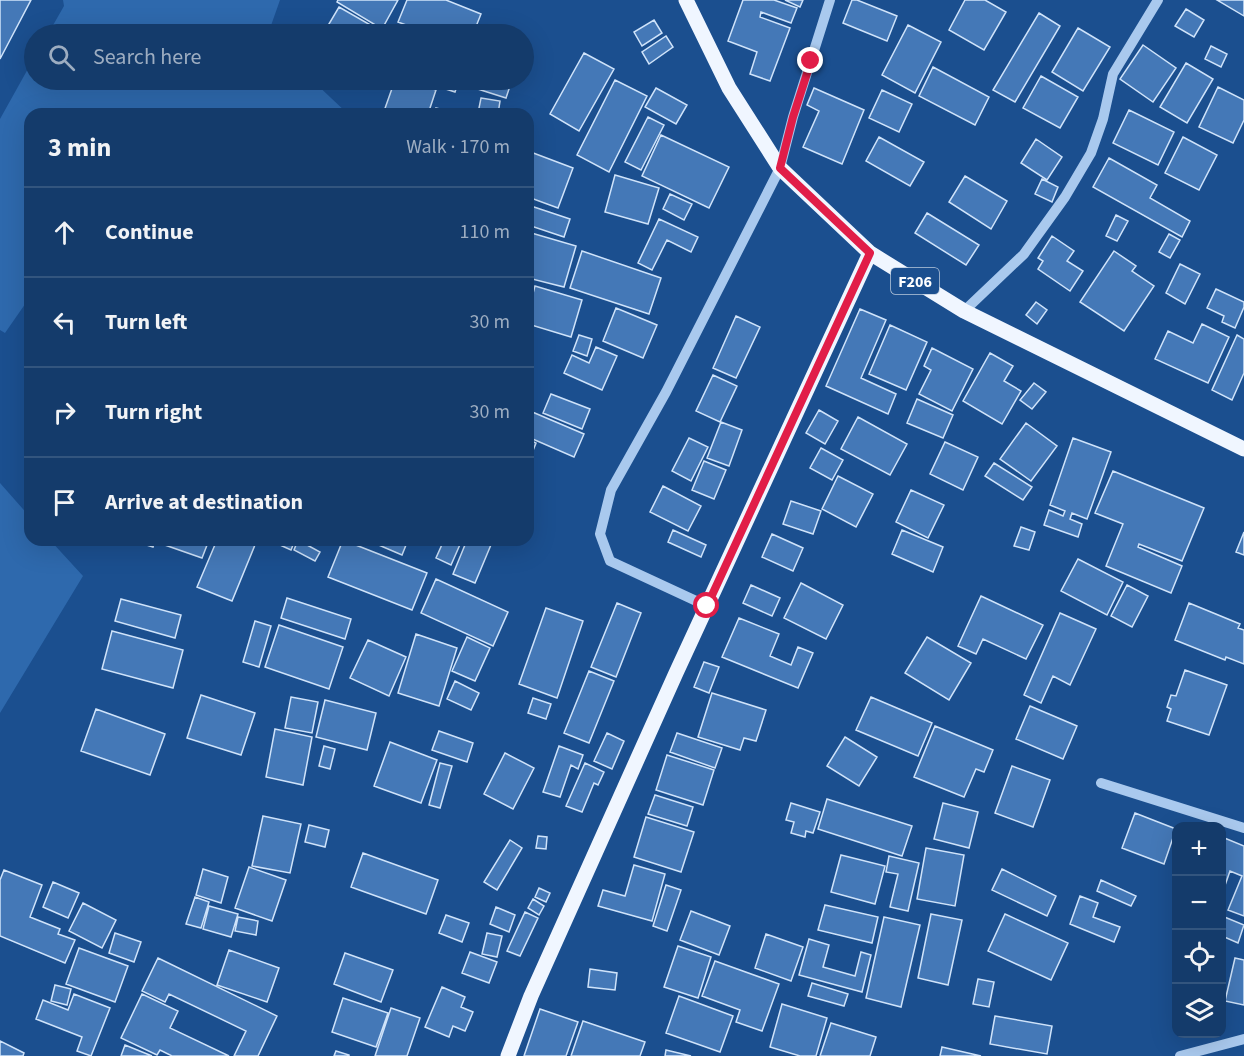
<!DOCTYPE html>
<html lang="en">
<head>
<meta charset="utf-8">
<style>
  body { margin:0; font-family:"Source Sans 3",sans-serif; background:#214673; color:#f1f3f6 }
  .controls { position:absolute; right:18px; bottom:18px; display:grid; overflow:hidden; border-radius:12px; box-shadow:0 6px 24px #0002 }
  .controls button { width:54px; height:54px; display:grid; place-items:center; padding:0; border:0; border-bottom:2px solid #33557e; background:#143b6b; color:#f1f3f6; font:30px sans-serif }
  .stop { position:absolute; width:18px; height:18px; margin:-14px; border:4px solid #e11d48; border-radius:50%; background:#fff }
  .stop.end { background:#e11d48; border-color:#fff; box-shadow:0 2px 6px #0008 }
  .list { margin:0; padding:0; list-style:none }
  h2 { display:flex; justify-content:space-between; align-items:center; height:78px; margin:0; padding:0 24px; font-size:26px }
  h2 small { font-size:20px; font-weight:400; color:#9dadc1 }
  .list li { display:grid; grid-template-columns:39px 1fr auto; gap:18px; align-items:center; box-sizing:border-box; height:90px; padding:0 24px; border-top:2px solid #33557e }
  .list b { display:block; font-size:22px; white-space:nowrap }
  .list em { font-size:20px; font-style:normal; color:#9dadc1 }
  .icon { flex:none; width:33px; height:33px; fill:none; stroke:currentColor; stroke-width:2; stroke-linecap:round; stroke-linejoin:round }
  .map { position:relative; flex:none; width:1244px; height:1056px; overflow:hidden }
  .search { position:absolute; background:#143b6b; box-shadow:0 6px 24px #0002; left:24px; top:24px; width:510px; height:66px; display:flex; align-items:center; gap:15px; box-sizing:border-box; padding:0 21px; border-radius:33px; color:#9dadc1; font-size:22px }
  .panel { position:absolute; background:#143b6b; box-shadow:0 6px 24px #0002; left:24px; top:108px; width:510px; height:438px; border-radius:18px }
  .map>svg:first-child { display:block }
  .green { fill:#2e69ad }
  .building { fill:#4478b7; stroke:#cfe3fa; stroke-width:1.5 }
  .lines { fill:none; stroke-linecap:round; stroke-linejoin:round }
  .minor { stroke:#a9c9ee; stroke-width:10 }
  .major { stroke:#f0f6ff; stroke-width:15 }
  .route { stroke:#e11d48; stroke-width:8 }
  .labels { text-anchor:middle; stroke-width:5; stroke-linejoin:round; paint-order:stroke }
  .shield { fill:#1b4f8f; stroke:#bbcadd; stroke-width:1.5 }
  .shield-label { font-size:16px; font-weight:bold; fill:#fff }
</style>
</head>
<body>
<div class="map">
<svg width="1244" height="1056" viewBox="0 0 1244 1056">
  <rect width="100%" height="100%" fill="#1b4f8f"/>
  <path class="green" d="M63 0H280L268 34H48L64 6Z
    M34 58V80H312L348 114H30V297L5 333 0 330V119Z
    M0 483 30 517V540H50L83 576 0 713Z"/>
  <path class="building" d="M0 0H31L0 59Z
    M338 0H398L382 29 337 2Z
    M407 0H446L481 14 473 34H430L398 22Z
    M743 0H774L797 8 791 23 761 12 760 17 790 28 770 81 750 74 757 52 728 41Z
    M785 0H803L800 7Z
    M852 0H857L897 16 887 41 843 23Z
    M965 0H985L1006 12 984 50 949 30Z
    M1217 0H1244V16Z
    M339 7 374 27 369 34H323Z
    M1186 9 1204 20 1194 37 1175 26Z
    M1039 13 1060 26 1015 102 993 90Z
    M654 20 662 33 642 46 634 32Z
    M908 25 941 42 915 93 882 75Z
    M1078 28 1110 47 1083 91 1052 72Z
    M666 36 673 47 649 64 642 52Z
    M1143 45 1176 68 1153 102 1120 79Z
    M1211 46 1227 54 1221 67 1205 59Z
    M584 53 614 69 579 131 550 114Z
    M1186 63 1213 79 1187 123 1160 107Z
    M933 67 989 97 975 125 919 96Z
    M1041 76 1078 97 1060 128 1023 108Z
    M395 80H403L436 90 428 114H383Z
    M418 80H459L455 92Z
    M466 80H512L506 98 465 85Z
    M615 80 647 96 609 172 577 155Z
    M1218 87 1244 100V120L1233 143 1199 127Z
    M656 88 687 105 676 124 645 107Z
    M814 88 864 110 842 164 803 147 819 111 807 105Z
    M882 90 912 104 899 132 869 118Z
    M481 98 500 101 498 114 478 113Z
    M436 108 460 114H435Z
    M1129 110 1174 132 1158 165 1113 143Z
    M648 117 664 125 641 170 625 162Z
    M661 135 729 167 709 208 642 176Z
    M879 137 924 162 910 186 866 161Z
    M1183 137 1217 155 1199 190 1165 173Z
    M1036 139 1062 157 1047 180 1021 163Z
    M528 151 573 168 558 208 528 197Z
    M1109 158 1157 185 1150 198 1190 221 1182 237 1093 187Z
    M615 175 659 188 648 224 605 212Z
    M965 176 1007 201 991 229 949 202Z
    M1042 179 1058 187 1052 202 1035 194Z
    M670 194 692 204 684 220 663 209Z
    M528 205 570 219 564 237 528 225Z
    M927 213 979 245 966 265 915 233Z
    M1116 215 1128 221 1117 241 1106 236Z
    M659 219 698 237 691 252 667 240 652 270 638 263Z
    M528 232 576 246 564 287 528 278Z
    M1169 234 1180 240 1170 258 1159 252Z
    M1052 236 1074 251 1067 261 1083 271 1070 291 1038 269 1043 261 1038 258Z
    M582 251 661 278 649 314 570 288Z
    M1114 251 1136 266 1132 271 1154 286 1124 331 1080 302Z
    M1180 264 1200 274 1185 304 1166 293Z
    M535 286 582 300 571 337 528 324V312Z
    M1216 289 1244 302V307L1235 328 1222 322 1224 316 1207 308Z
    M1036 302 1047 310 1037 324 1026 315Z
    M616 308 657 325 643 358 603 341Z
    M860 309 886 320 861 378 896 394 888 414 826 386Z
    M736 316 760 327 736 378 713 368Z
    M1202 324 1229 337 1208 383 1155 359 1168 331 1193 343Z
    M890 325 927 342 906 390 869 374Z
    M579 335 592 339 587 356 573 351Z
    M1237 335 1244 339V373L1232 400 1212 390Z
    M596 347 617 356 602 390 564 373 572 355 589 363Z
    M932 348 973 369 952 411 919 394 931 370 924 366Z
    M990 353 1013 366 1004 381 1021 391 1002 424 963 401Z
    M713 375 737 386 720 422 696 411Z
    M1034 383 1046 392 1032 409 1020 400Z
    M551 394 590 409 582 429 543 413Z
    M917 399 953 415 943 438 907 423Z
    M819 410 838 421 825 444 806 433Z
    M530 411 584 434 574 457 528 437V417Z
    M858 417 907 444 890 475 841 449Z
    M721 422 742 430 729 466 707 458Z
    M1026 423 1057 446 1031 481 1000 459Z
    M689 438 708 447 691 481 672 471Z
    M1073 438 1111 452 1087 519 1072 513 1070 519 1082 524 1078 537 1044 525 1049 510 1063 516 1065 511 1050 505Z
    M528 439 536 443 528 463Z
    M945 442 978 457 963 490 930 474Z
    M821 448 843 460 832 480 810 468Z
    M704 461 726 470 714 499 692 490Z
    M994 463 1032 487 1023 500 985 476Z
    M1113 471 1204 508 1182 561 1139 544 1138 547 1182 566 1171 593 1106 566 1123 524 1095 513Z
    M838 476 873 494 856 527 822 509Z
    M663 486 701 506 688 531 650 512Z
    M911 490 944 505 928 538 896 522Z
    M791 501 821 511 813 534 783 524Z
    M1021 527 1035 532 1029 550 1014 546Z
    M673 530 706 545 701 557 668 542Z
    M902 530 943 547 933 572 892 554Z
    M1244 532V555L1236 552Z
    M772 534 803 548 793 571 762 557Z
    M138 540H155L153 547 137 542Z
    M164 540H209L202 558 162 544Z
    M217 540H257L232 601 197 587Z
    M269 540H295L291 550Z
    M298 540 320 552 315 561 294 550Z
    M343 540 427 573 412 610 328 577Z
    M367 540H408L402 555Z
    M444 540H462L451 565 436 558Z
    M467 540H493L475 583 453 574Z
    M1078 559 1123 582 1107 615 1061 591Z
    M436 579 508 612 493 646 421 613Z
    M801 583 843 605 826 639 784 618Z
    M751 585 780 598 772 616 743 603Z
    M1127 585 1148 596 1132 627 1111 616Z
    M981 596 1043 625 1026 659 983 639 976 654 958 646Z
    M287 598 351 619 345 639 281 618Z
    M121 599 181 615 175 638 115 621Z
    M617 603 641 613 616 677 591 667Z
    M1189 603 1240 624 1238 628 1244 630V664L1226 657 1225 660 1175 640Z
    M546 608 583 621 557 698 519 684Z
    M1060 613 1096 629 1070 685 1053 676 1041 703 1024 695Z
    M739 618 779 634 770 656 791 665 798 647 813 653 798 688 722 657Z
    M255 621 271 626 259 667 243 662Z
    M279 625 343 647 329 689 265 667Z
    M112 631 183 650 173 688 102 669Z
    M416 634 457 648 439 706 398 693Z
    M467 637 490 648 475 681 452 671Z
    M927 637 971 663 949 700 905 673Z
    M368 640 406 657 389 696 350 678Z
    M704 662 719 667 709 693 694 687Z
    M1185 670 1227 685 1209 735 1167 721 1171 709 1167 707 1171 695 1176 696Z
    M589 671 614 681 589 743 564 733Z
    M455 681 479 693 471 710 447 699Z
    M712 693 766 710 756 741 744 738 740 750 698 737Z
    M201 695 255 713 241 755 187 738Z
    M291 697 318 702 312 733 285 728Z
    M871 697 932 723 918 756 856 730Z
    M533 698 551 704 546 719 528 713Z
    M325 700 376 713 367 750 316 737Z
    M1030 706 1077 726 1063 759 1016 739Z
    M96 709 165 734 150 775 81 751Z
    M935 726 993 750 984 772 976 769 964 797 914 777Z
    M275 729 312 737 303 785 266 777Z
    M439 731 473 743 467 762 432 750Z
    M607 733 624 741 612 769 594 761Z
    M677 733 722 748 715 768 670 752Z
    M845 737 877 757 859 786 827 766Z
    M390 742 437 760 421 803 374 786Z
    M324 746 335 749 330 769 319 766Z
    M559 746 583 755 578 769 571 765 560 797 543 792Z
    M505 753 534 768 513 809 484 794Z
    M667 755 714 770 703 805 656 790Z
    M440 763 452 766 440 808 429 805Z
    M585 763 604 772 598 785 594 783 582 812 566 806Z
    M1012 766 1050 780 1033 827 995 813Z
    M655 795 693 807 687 826 648 814Z
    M827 799 912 826 902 856 818 829Z
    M791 803 820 812 813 833 806 831 805 837 791 833 794 822 786 820Z
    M943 803 978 812 969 848 934 839Z
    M1135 813 1176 829 1164 864 1122 848Z
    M263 816 301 824 290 873 252 866Z
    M646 817 694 832 681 872 634 857Z
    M309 825 329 830 325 847 305 842Z
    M538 836 547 837 546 849 536 848Z
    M1222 837 1244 846V916L1228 910 1242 876 1230 871 1222 894Z
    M510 840 522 848 497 890 484 882Z
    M926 848 964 855 955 906 917 899Z
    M363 853 438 880 426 914 351 887Z
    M841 855 885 866 875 904 831 892Z
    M889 856 919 863 908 911 890 907 898 874 886 872Z
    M634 865 665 874 652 921 598 906 603 890 625 896Z
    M249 867 286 880 272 921 235 908Z
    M203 869 228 877 221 903 196 895Z
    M1002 869 1056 896 1047 916 992 890Z
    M4 870 42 885 30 917 60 929 58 934 75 940 65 963 0 936V880Z
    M1101 880 1136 896 1131 906 1097 891Z
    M53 882 79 893 68 918 43 907Z
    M666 885 681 890 667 931 653 926Z
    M539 888 550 893 546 902 535 897Z
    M1080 896 1098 903 1093 917 1120 927 1114 942 1070 924Z
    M195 897 209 902 201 928 186 924Z
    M533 899 544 906 539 915 528 908Z
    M83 903 116 920 102 948 69 931Z
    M825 905 878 917 872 943 818 930Z
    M209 906 238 914 231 937 203 929Z
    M496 907 515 915 509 932 490 924Z
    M691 911 730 926 719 955 680 940Z
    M525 912 538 918 520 956 507 951Z
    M931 914 962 920 948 985 918 978Z
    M1005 914 1068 943 1051 980 988 951Z
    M446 915 469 923 462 942 439 933Z
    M1222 916 1244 925 1238 943 1222 936Z
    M238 917 258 921 256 935 235 931Z
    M884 917 920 925 901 1007 866 998Z
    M115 933 141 942 134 962 109 953Z
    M487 933 502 936 497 957 482 954Z
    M766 934 803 947 791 981 755 968Z
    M809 939 829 945 823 967 855 976 861 952 871 955 862 992 799 975Z
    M678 946 711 957 698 998 664 987Z
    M79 948 128 966 115 1002 66 984Z
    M229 950 279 968 267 1002 217 985Z
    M470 952 497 962 489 983 462 973Z
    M345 953 393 970 381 1002 334 984Z
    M158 958 277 1016 258 1056H234L246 1031 169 994 165 1002 142 991Z
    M1235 958 1244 960V1005L1225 1001Z
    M715 961 779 984 762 1031 736 1022 740 1010 702 996Z
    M590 969 617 973 615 990 588 987Z
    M978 979 994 982 989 1007 973 1004Z
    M812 983 848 994 844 1006 808 996Z
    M55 985 71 989 67 1005 51 1001Z
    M442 987 465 997 461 1007 473 1012 465 1031 453 1026 449 1037 425 1027Z
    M74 994 110 1008 91 1056 77 1051 82 1037 36 1019 43 1000 68 1010Z
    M142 994 178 1011 170 1028 229 1056H172L160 1050 157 1055 121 1038Z
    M679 996 733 1016 720 1052 666 1033Z
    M343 998 388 1013 376 1047 332 1032Z
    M782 1004 827 1018 816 1056H800L770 1047Z
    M391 1008 420 1018 407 1056H375Z
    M540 1009 578 1022 566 1056H524Z
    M995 1016 1052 1026 1047 1054 990 1044Z
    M583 1021 645 1042 640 1056H571Z
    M831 1023 876 1037 870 1056H820Z
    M0 1041 24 1053 23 1056H0Z
    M125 1045 152 1056H121Z
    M942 1047 981 1056H940Z
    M666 1050 691 1056H665Z
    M336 1051 349 1055V1056H334Z"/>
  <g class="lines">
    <path class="minor" d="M964 311 1024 254 1065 197 1091 153 1103 119 1113 74 1158 0
      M707 606 610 561 600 534 611 490 666 392 780 168 793 117 830 0
      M1101 783 1244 828
      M1180 1056 1244 1039"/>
    <path class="major" d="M686 0 729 88 780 168 870 253 964 311 1244 449
      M508 1056 531 996 676 673 870 253"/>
  </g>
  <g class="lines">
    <path class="route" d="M707 606 870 253 780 168 793 117 811 61"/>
  </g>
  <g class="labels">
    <rect class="shield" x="891" y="268" width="48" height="26" rx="4.5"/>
    <g class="shield-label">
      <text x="915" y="287">F206</text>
    </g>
  </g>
</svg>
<div class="controls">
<button>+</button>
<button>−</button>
<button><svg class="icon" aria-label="locate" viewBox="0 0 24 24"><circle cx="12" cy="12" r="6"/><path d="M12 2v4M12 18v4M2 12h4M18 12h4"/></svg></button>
<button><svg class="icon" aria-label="layers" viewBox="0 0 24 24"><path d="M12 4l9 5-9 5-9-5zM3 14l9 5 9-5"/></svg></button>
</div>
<div class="stop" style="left:707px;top:606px"></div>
<div class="stop end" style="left:811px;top:61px"></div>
<div class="search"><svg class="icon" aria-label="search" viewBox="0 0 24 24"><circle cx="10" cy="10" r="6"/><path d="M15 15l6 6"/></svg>Search here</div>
<section class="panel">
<h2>3 min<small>Walk · 170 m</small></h2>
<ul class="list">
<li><svg class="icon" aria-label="ahead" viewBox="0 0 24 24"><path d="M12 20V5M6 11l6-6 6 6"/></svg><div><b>Continue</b></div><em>110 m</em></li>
<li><svg class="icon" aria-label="left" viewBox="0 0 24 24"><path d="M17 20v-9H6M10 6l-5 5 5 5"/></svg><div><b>Turn left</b></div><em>30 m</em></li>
<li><svg class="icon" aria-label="right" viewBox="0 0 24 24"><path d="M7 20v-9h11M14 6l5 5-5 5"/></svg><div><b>Turn right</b></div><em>30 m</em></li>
<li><svg class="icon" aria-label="arrive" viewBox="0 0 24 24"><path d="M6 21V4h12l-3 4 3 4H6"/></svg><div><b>Arrive at destination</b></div></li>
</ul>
</section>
</div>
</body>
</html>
